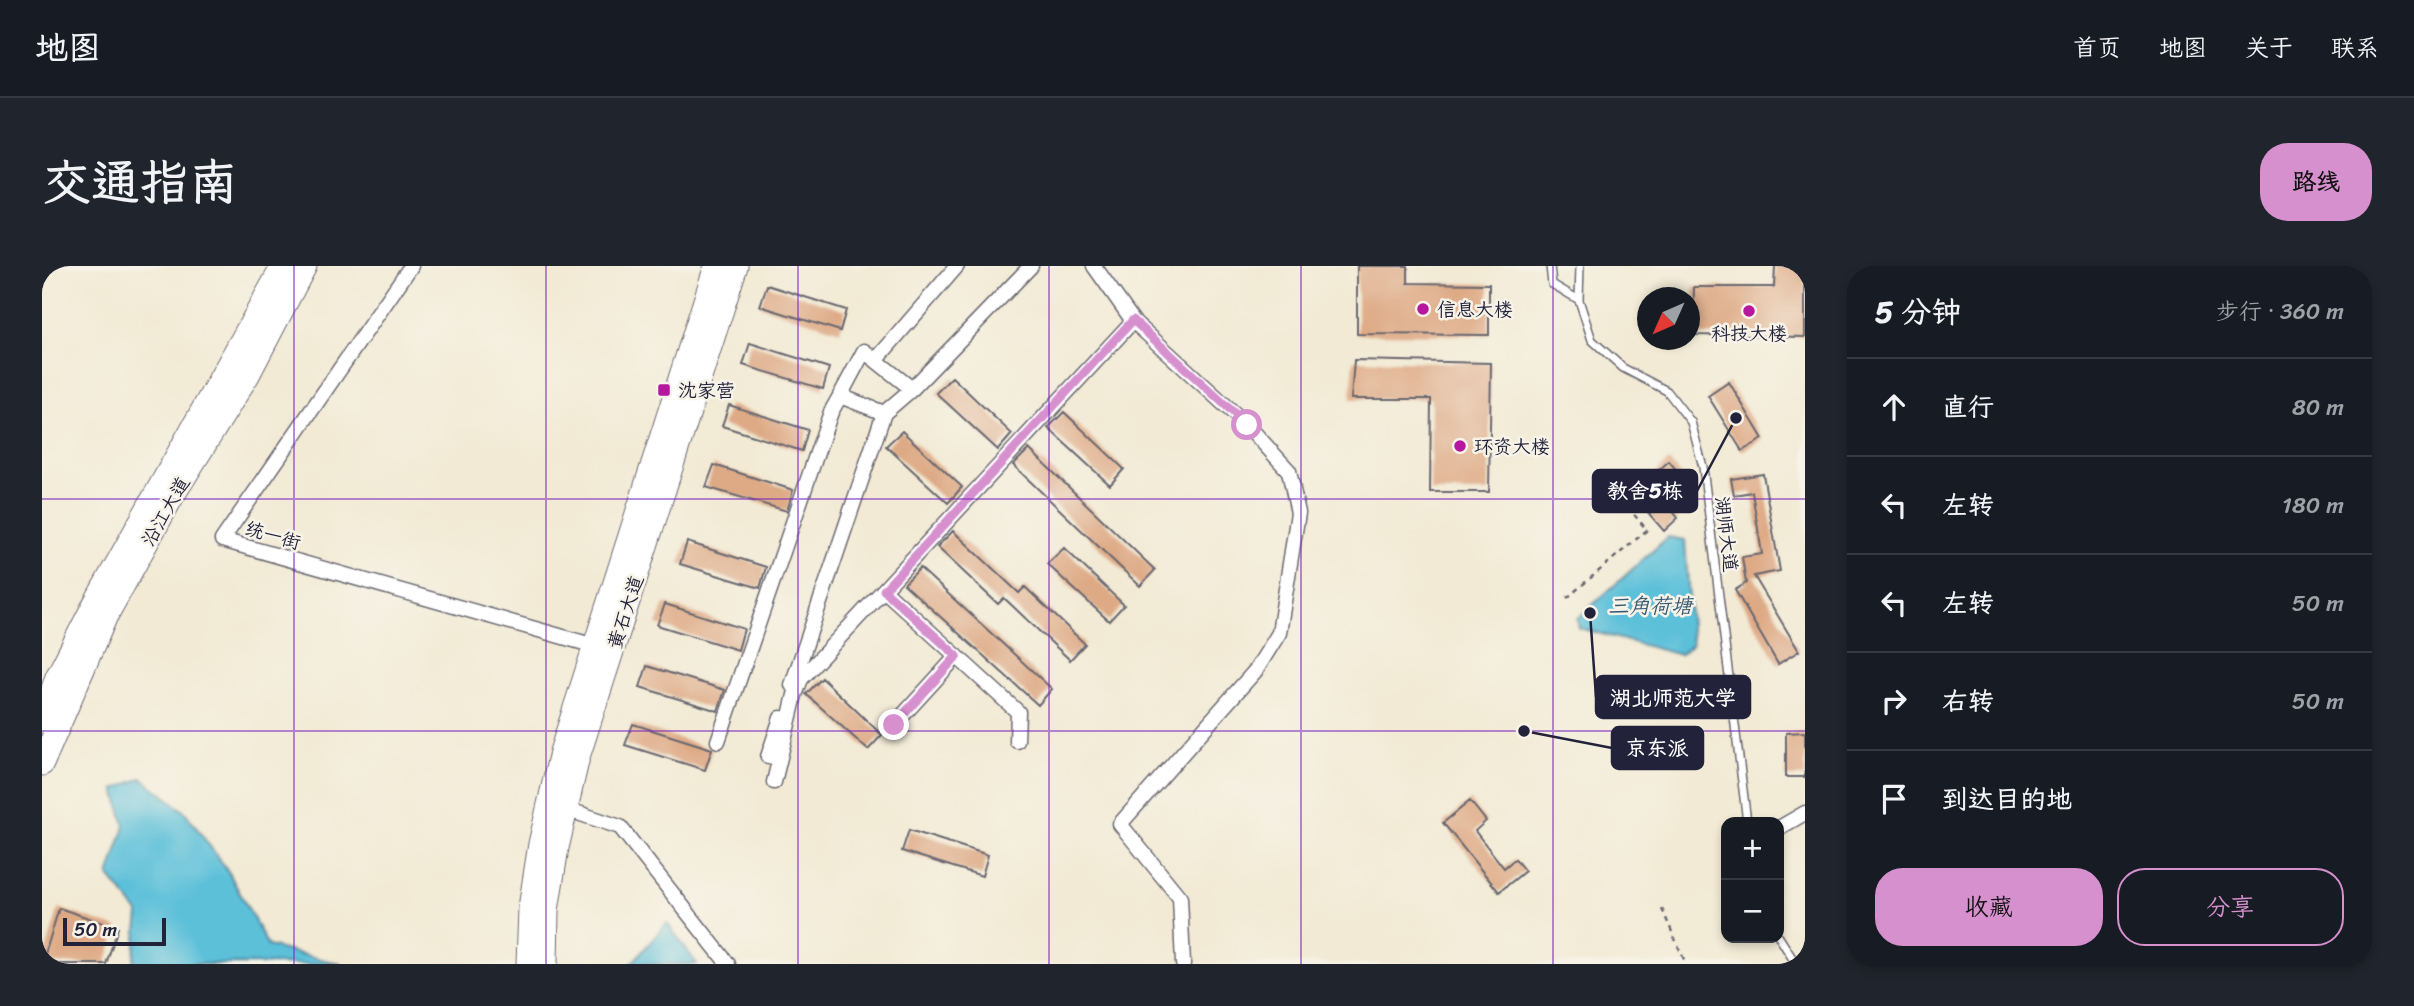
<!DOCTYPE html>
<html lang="zh">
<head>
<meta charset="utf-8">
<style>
  body { margin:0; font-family:Sriracha,"LXGW WenKai TC",sans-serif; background:#20242c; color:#f1f3f6 }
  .controls { position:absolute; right:21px; bottom:21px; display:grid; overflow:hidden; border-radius:14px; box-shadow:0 4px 10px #0003 }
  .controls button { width:63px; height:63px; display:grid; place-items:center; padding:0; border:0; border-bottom:2px solid #363941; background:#171b24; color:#f1f3f6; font:35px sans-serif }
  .compass { position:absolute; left:1595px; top:21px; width:63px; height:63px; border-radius:50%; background:#171b24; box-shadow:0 4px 10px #0003; rotate:225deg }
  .scale { position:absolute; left:21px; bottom:18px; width:103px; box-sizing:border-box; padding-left:7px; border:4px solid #22223b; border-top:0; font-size:19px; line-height:24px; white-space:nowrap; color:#22223b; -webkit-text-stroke:5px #f7f3e8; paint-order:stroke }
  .stop { position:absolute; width:21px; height:21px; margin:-16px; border:5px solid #d690ce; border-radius:50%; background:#fff }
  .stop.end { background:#d690ce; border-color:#fff; box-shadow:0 2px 7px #0008 }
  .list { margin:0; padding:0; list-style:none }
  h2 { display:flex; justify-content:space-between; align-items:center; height:91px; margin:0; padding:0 28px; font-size:30px }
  h2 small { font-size:23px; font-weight:400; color:#9ea1a6 }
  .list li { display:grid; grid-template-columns:46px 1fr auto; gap:21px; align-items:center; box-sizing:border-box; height:98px; padding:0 28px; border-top:2px solid #363941 }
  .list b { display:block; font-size:26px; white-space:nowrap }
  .list em { font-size:23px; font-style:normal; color:#9ea1a6 }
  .actions { display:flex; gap:14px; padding:21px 28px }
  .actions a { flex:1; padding:16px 0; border:2px solid #d690ce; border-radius:28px; text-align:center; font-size:24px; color:#d690ce }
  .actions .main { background:#d690ce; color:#111 }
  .icon { flex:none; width:38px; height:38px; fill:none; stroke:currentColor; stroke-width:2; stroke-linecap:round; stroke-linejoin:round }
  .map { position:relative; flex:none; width:1763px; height:698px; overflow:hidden; border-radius:28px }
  header { display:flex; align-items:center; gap:42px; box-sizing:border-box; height:98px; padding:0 35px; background:#171b24; border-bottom:2px solid #363941 }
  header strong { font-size:33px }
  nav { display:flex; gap:38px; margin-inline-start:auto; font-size:24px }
  .intro { display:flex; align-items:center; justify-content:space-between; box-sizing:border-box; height:168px; padding:0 42px }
  h1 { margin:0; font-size:49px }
  .button { padding:18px 32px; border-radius:28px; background:#d690ce; color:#111; font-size:24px; font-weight:700 }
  main { display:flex; gap:42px; padding:0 42px }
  aside { flex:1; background:#171b24; border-radius:28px; box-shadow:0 4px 10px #0003 }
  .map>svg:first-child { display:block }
  .water { fill:#5bc0d9; stroke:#3e718a; stroke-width:2 }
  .building { fill:#deaa86 }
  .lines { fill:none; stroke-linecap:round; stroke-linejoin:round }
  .lane-casing { stroke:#6b6871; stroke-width:10 }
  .street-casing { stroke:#6b6871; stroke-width:17 }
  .primary-casing { stroke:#6b6871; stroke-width:25 }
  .path { stroke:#6b6871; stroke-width:2.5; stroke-dasharray:5 5; stroke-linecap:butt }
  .lane { stroke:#fff; stroke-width:7 }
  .street { stroke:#fff; stroke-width:14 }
  .primary { stroke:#fff; stroke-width:23 }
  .route { stroke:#d690ce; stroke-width:9 }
  .grid { fill:none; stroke:#7b2cbf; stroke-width:2; stroke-opacity:0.55 }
  .poi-dot { fill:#b5179e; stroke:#f7f3e8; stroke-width:2.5 }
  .labels { text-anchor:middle; stroke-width:5; stroke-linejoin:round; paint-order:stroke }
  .poi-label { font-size:19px; fill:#22223b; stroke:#f7f3e8; text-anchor:start }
  .street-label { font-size:19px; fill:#22223b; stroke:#f7f3e8 }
  .water-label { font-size:21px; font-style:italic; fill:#365972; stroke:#f7f3e8 }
  .leader { fill:none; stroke:#22223b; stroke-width:2.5 }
  .callout-dot { fill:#22223b; stroke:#f7f3e8; stroke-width:2.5 }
  .callout { fill:#22223b; stroke:#22223b; stroke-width:2.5 }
  .callout-label { font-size:21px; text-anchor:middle; font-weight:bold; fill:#fff }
</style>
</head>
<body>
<header>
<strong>地图</strong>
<nav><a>首页</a><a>地图</a><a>关于</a><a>联系</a></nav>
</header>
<div class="intro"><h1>交通指南</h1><a class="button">路线</a></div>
<main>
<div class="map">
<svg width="1763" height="698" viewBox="0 0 1763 698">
  <rect width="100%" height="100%" fill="#f7f3e8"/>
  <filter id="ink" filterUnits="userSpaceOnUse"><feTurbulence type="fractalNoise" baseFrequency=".0143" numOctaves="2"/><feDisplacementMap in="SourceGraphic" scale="14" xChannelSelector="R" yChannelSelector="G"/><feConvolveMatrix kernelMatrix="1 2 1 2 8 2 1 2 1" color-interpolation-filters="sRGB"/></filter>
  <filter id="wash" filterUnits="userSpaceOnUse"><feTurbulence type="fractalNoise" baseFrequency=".00686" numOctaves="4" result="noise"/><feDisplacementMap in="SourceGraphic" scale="28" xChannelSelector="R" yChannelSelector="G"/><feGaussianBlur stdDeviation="1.57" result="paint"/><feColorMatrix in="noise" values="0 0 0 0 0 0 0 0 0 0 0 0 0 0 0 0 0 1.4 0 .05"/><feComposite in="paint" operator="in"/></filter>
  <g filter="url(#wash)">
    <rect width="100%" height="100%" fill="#f2ead4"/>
    <path class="water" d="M1626 271 1643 274 1650 378 1638 389 1537 362 1535 353Z
      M100 512 143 546 187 607 226 680 299 698H91L97 648 67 610 83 560 73 523Z
      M625 657 655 698H589Z"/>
    <g id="blocks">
      <path class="building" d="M1315 0H1366V17L1447 18V69L1315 68Z
        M1733 0H1763V71L1651 69 1652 21H1732Z
        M725 19 804 44 798 65 718 40Z
        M708 77 787 102 781 123 701 99Z
        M1312 94 1449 97 1447 226H1388L1389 133H1309Z
        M910 111 970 168 956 184 894 127Z
        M1687 116 1721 173 1700 185 1666 130Z
        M687 139 766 164 760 185 680 160Z
        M1022 146 1082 203 1068 219 1006 162Z
        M860 165 920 221 906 237 844 180Z
        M987 183 1113 304 1098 320 971 199Z
        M1627 195 1640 211 1619 230 1636 252 1622 265 1590 228Z
        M672 199 751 224 745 245 664 221Z
        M1721 208 1738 305 1712 310 1757 385 1736 398 1693 324 1704 317 1700 291 1720 288 1710 226 1692 229 1689 213Z
        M911 265 977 327 983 321 1043 378 1028 394 962 332 956 338 895 281Z
        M645 276 724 301 718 322 638 298Z
        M1022 282 1082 339 1067 355 1005 298Z
        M878 302 1010 423 996 439 862 318Z
        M623 338 702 363 696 384 615 359Z
        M605 400 683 424 676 445 598 421Z
        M780 412 840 469 826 484 764 428Z
        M591 458 670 483 663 504 583 479Z
        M1763 466V511H1744V467Z
        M1428 535 1444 555 1433 565 1462 602 1473 593 1483 605 1457 626 1401 557Z
        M867 564 946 589 940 610 860 585Z
        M17 642 76 662 64 698H0Z"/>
    </g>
  </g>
  <g filter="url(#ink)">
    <use href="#blocks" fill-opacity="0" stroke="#6b6871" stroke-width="2"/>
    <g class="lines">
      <defs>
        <path id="lane" d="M1508 0 1510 18 1537 34
          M1538 0 1537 34 1550 74 1581 102 1625 125 1649 156 1661 201 1705 556
          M1737 671 1754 698"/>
        <path id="street" d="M369 0 180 274 553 380
          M1052 0 1091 55 1205 159 1247 205 1256 247 1237 367 1214 404 1078 558 1138 632 1141 698
          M834 94 915 0
          M842 147 798 130 822 85 870 123
          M842 324 976 446 975 475
          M750 419 842 147 870 123 989 0
          M852 459 915 390
          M676 475 789 146 798 130
          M726 491 739 452
          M732 516 753 429 759 413 1091 55
          M518 541 578 561 686 698
          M1737 562 1763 547"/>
        <path id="primary" d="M0 455 15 411 53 337 241 0
          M0 498 63 352 130 231 206 109 263 0
          M486 698 488 642 498 578 519 486 674 0
          M504 698 505 644 515 582 536 491 694 0"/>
      </defs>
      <use href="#lane" class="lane-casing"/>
      <use href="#street" class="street-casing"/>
      <use href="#primary" class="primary-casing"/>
      <path class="path" d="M1525 332 1605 264 1563 214
        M1620 643 1644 698"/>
      <use href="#lane" class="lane"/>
      <use href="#street" class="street"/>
      <use href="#primary" class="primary"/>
    </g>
  </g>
  <g class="lines" filter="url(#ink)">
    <path class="route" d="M852 459 915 390 842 324 1091 54 1205 159"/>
  </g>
  <path class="grid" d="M252 0V698M504 0V698M756 0V698M1007 0V698M1259 0V698M1511 0V698M0 233H1763M0 465H1763"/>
  <g class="poi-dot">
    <circle cx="1381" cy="43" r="7"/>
    <circle cx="1707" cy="45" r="7"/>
    <rect x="615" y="117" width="14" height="14" rx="3.5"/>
    <circle cx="1418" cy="180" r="7"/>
  </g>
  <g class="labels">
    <g class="poi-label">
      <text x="1395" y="50">信息大楼</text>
      <text x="1707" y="74" text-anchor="middle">科技大楼</text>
      <text x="636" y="131">沈家营</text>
      <text x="1432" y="187">环资大楼</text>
    </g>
    <g class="street-label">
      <text transform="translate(123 245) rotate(-60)" y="7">沿江大道</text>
      <text transform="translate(1685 268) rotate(83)" y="7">湖师大道</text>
      <text transform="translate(231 269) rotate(16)" y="7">统一街</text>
      <text transform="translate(583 346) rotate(-72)" y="7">黄石大道</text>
    </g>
    <g class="water-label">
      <text x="1608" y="347">三角荷塘</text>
    </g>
  </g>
  <path class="leader" d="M1694 152L1655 225M1548 347L1554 431M1482 465L1570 482"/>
  <g class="callout-dot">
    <circle cx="1694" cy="152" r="7"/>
    <circle cx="1548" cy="347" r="7"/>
    <circle cx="1482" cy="465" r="7"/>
  </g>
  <g class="callout">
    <rect x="1551" y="204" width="104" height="42" rx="7"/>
    <rect x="1554" y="410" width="154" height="42" rx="7"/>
    <rect x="1570" y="461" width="91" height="42" rx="7"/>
  </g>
  <g class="callout-label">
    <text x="1603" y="232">教舍5栋</text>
    <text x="1631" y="439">湖北师范大学</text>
    <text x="1615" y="489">京东派</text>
  </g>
</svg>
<div class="controls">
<button>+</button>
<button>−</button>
</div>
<svg class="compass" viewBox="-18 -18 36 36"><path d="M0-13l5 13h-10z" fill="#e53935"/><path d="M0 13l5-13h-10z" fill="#9ea1a6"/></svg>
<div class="scale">50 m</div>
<div class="stop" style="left:1205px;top:159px"></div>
<div class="stop end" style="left:852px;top:459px"></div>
</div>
<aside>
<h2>5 分钟<small>步行 · 360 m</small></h2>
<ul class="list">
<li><svg class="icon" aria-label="ahead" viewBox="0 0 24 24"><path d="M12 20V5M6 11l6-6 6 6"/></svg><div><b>直行</b></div><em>80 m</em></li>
<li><svg class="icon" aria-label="left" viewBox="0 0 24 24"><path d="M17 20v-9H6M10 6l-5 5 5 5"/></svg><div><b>左转</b></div><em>180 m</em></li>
<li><svg class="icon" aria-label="left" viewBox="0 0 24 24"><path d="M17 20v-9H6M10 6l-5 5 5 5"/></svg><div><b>左转</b></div><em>50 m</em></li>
<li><svg class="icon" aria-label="right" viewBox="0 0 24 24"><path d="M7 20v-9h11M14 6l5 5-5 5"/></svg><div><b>右转</b></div><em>50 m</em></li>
<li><svg class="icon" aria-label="arrive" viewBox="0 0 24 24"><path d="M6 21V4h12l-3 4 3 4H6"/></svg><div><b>到达目的地</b></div></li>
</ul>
<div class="actions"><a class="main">收藏</a><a>分享</a></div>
</aside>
</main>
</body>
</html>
